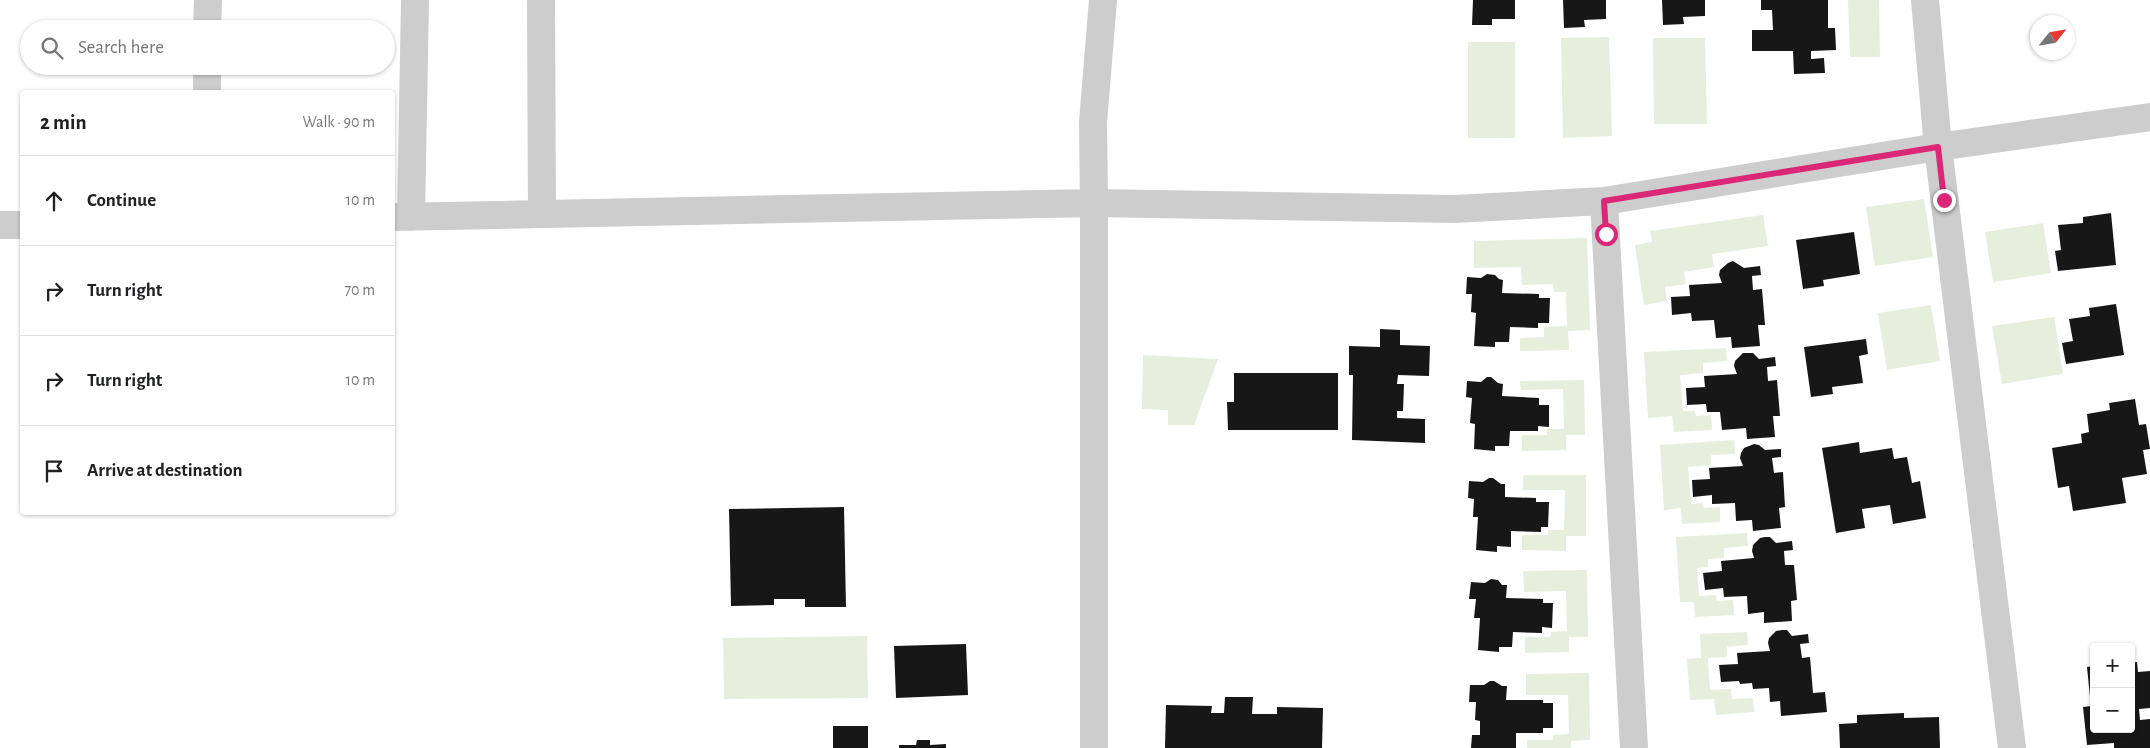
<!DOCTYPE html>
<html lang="en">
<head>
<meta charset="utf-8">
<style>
  body { margin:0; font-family:"Alegreya Sans",sans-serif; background:#f6f6f6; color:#202124 }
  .controls { position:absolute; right:15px; bottom:15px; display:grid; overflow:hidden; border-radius:5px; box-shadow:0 1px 4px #0004 }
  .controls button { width:45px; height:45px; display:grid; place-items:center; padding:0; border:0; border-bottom:1px solid #e0e0e0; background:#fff; color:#202124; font:25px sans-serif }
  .compass { position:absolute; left:2030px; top:15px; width:45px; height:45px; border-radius:50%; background:#fff; box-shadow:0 1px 4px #0004; rotate:59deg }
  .stop { position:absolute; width:15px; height:15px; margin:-11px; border:4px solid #db2777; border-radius:50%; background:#fff }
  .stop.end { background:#db2777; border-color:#fff; box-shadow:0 1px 5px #0008 }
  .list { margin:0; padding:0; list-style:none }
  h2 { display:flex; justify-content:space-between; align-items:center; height:65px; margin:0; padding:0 20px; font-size:21px }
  h2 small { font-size:16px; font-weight:400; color:#757577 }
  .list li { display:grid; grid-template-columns:32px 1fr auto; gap:15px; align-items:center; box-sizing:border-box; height:90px; padding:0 20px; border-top:1px solid #e0e0e0 }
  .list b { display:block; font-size:19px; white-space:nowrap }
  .list em { font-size:16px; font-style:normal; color:#757577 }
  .icon { flex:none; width:28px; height:28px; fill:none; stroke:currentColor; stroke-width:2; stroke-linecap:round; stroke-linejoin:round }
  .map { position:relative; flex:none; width:2150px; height:748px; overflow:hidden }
  .search { position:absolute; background:#fff; box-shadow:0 1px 4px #0004; left:20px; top:20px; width:375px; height:55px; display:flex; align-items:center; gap:12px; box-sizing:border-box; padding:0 18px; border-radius:28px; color:#757577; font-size:19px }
  .panel { position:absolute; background:#fff; box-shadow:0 1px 4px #0004; left:20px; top:90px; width:375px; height:425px; border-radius:5px }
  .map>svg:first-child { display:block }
  .green { fill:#e6efdd }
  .building { fill:#171717 }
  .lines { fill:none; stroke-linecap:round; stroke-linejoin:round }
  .street { stroke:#cdcdcd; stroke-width:28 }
  .route { stroke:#db2777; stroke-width:6 }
</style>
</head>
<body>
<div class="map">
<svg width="2150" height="748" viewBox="0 0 2150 748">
  <rect width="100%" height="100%" fill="#fff"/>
  <path class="green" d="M1848 0H1879L1880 57H1850Z
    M1609 37 1612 136 1563 138 1561 38Z
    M1653 38H1705L1707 124H1654Z
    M1468 42H1515V138H1468Z
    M1924 199 1933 257 1875 266 1866 207Z
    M1763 215 1768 246 1712 254 1714 267 1684 272 1686 284 1665 287 1667 301 1644 305 1635 245 1652 242 1650 231Z
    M2043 223 2051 273 1993 282 1985 232Z
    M1587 238 1590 330 1568 331 1569 350 1520 351V338L1544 337V327L1567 326 1566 292H1554L1553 284 1522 285 1521 267 1474 268V241Z
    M1931 305 1940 361 1887 370 1878 313Z
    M2054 317 2063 374 2002 384 1992 326Z
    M1726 348 1727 361 1703 363V373L1680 375 1683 411H1695L1696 416 1711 415 1712 430 1674 432 1672 416 1648 418 1644 352Z
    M1143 355 1218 359 1194 425H1168V410L1142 409Z
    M1584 380 1585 435H1566V450L1522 451V435H1547V429H1564L1563 389 1521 390 1520 381Z
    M1734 440 1735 454 1711 455V465L1688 467 1691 504 1703 503 1704 508 1720 507V522L1682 524 1681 508 1664 510 1660 445Z
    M1523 475H1586V536H1566V551L1522 550V535H1548V530H1564L1565 490H1523Z
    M1747 533 1748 546 1724 548V558L1708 559V567L1697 568 1699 596 1716 595 1717 601 1733 600 1734 615 1695 617 1694 602H1680L1676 537Z
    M1587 570 1588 637H1569V652L1525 653V637H1550L1551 632 1567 631 1566 591 1524 592 1523 571Z
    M1747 632 1748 645 1727 647V657L1708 658 1710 690 1731 689 1732 699 1753 698 1754 712 1716 715 1714 699 1690 700 1687 659 1701 658 1700 634Z
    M867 636 868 698 724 699 723 638Z
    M1589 673 1590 740 1571 741V748H1527V740H1553V735L1569 734 1568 695H1526V674Z"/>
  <path class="building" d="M1473 0H1515V19H1492V25H1472Z
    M1563 0H1606V19L1584 20 1585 27 1564 28Z
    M1662 0H1705V16L1683 17 1684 24 1663 25Z
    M1761 0H1828V28H1835L1836 50 1811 51V59L1824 58 1825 73 1794 74 1793 51H1752V30H1773L1772 10H1761Z
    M2111 213 2116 265 2058 271 2055 251 2061 250 2058 225 2083 223V217Z
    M1854 232 1860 274 1823 280 1824 286 1803 289 1796 240Z
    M1733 261 1744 268 1760 266 1761 275 1752 276 1753 290 1762 289 1765 325H1758L1760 346 1732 348 1731 337 1716 338 1714 320 1692 321 1691 313 1672 315 1671 297 1690 296 1689 285 1722 283 1719 275 1720 270 1728 263Z
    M1487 274 1495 275 1499 279 1503 280 1502 293 1539 294V298H1550L1549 323H1538V328L1510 327 1509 342H1495V347L1474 346 1476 313 1471 312 1472 294H1466L1467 277 1481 278Z
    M2116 304 2124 355 2066 364 2062 343 2073 341 2069 319 2090 316 2089 308Z
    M1380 329 1400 330V345L1430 346 1429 376 1398 375 1397 384H1404L1403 411H1397V418L1425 419V443L1352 440 1353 375H1349V346L1380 347Z
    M1866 339 1868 354 1859 356 1863 383 1832 387 1833 394 1811 397 1804 347Z
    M1743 353H1753L1759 359 1775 357 1776 366 1767 367 1768 381 1777 380 1780 416H1773L1775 437 1747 439 1746 428 1722 430 1720 412H1707L1706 404 1687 405 1686 388 1705 387 1704 376 1737 374 1734 366 1735 361Z
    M1234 373H1338V430H1228L1227 402H1234Z
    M1487 377H1491L1498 383 1503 384 1502 396 1539 398V405H1549V427L1538 426V431H1510L1509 446H1495V451L1474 449 1475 424 1470 423 1472 398 1466 397 1467 381 1481 382Z
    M2135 399 2139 425 2146 424 2150 449 2143 450 2147 474 2122 478 2126 503 2073 511 2069 486 2058 488 2052 448 2082 443 2081 434 2089 432 2087 414 2110 410 2109 403Z
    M1859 442 1860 453 1892 448 1894 459 1907 457 1912 483 1920 481 1926 518 1893 524 1890 505 1862 509 1865 528 1836 533 1822 448Z
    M1754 444 1759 445 1765 450 1781 449V457L1772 458 1774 473 1783 472 1785 507 1779 508 1781 528 1753 531 1752 520 1736 521 1735 503 1712 504V495L1693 497 1692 480 1710 479 1709 468 1743 466 1740 458 1741 453 1744 448Z
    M1489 478H1493L1501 484H1505V497L1536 498V502H1549L1548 527H1541V532L1511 531V547L1497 546V552L1476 550 1478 517H1473L1474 499 1468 498 1469 481 1483 482Z
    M844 507 846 607H805V599H774V605L731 606 729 509Z
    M1765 537H1770L1776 543 1792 541 1793 550 1784 551 1785 565H1794L1797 600 1791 601 1792 621 1764 623V612L1748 614 1747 596 1724 597 1723 588 1705 590 1703 573 1722 571 1721 561 1754 558 1752 551 1753 545 1760 538Z
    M1491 579 1498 580 1502 585H1507L1506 598 1543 599V603H1553L1552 628 1542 627V633L1513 632 1512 647H1499V652L1478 650 1480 618H1474L1476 599H1469L1471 582 1485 583Z
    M1782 630H1787L1792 636 1808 634 1809 643 1800 644 1802 658 1810 657 1813 693 1825 692 1827 712 1781 716 1780 701 1770 702 1769 688 1753 689 1752 683 1740 684 1739 681 1721 682 1719 665 1738 664 1737 653 1770 651 1768 643 1769 638 1776 631Z
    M966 644 968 695 896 698 894 646Z
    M2137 662 2138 672 2150 671V708L2139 709 2140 720 2150 719V748H2114V743L2087 745 2083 707 2091 706 2087 667 2094 666V729H2131V663Z
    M1490 681H1494L1502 686H1507L1506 700H1543V703H1553V728H1543V733H1516V748H1471L1472 735H1480V721L1475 720 1476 702H1469L1470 685H1484Z
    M1225 697H1253L1252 714H1277V707L1323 708 1322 748H1165L1166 705 1212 706 1211 713H1224Z
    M1904 713V718L1939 717 1940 748H1840L1839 724 1857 723V715Z
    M833 726H868V748H833Z
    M917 740H930V745L946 744V748H899V745H916Z"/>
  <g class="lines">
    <path class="street" d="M541 0 542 214
      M1925 0 1938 147 2012 748
      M207 29 208 0
      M207 92V66
      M1604 201 1634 748
      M392 217 1094 203 1093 122 1103 0
      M411 217 415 0
      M0 225H22
      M1094 748V203L1454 209 1604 201 1938 147 2150 117"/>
  </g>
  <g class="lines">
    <path class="route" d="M1606 234 1604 201 1938 147 1944 200"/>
  </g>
</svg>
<div class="controls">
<button>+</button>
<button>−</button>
</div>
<svg class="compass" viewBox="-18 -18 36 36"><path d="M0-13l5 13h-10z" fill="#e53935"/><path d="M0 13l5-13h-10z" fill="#757577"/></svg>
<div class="stop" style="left:1606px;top:234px"></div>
<div class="stop end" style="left:1944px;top:200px"></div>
<div class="search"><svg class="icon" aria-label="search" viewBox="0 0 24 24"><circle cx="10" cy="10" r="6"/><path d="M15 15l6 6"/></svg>Search here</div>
<section class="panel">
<h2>2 min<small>Walk · 90 m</small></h2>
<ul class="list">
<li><svg class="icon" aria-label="ahead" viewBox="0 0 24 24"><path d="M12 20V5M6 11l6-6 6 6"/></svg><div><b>Continue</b></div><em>10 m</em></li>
<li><svg class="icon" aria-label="right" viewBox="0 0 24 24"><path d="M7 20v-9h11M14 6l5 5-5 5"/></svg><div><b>Turn right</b></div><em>70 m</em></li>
<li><svg class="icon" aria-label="right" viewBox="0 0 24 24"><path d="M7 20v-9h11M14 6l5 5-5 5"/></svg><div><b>Turn right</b></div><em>10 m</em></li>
<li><svg class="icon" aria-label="arrive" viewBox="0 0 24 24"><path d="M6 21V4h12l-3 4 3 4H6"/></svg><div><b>Arrive at destination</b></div></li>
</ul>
</section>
</div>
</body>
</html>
